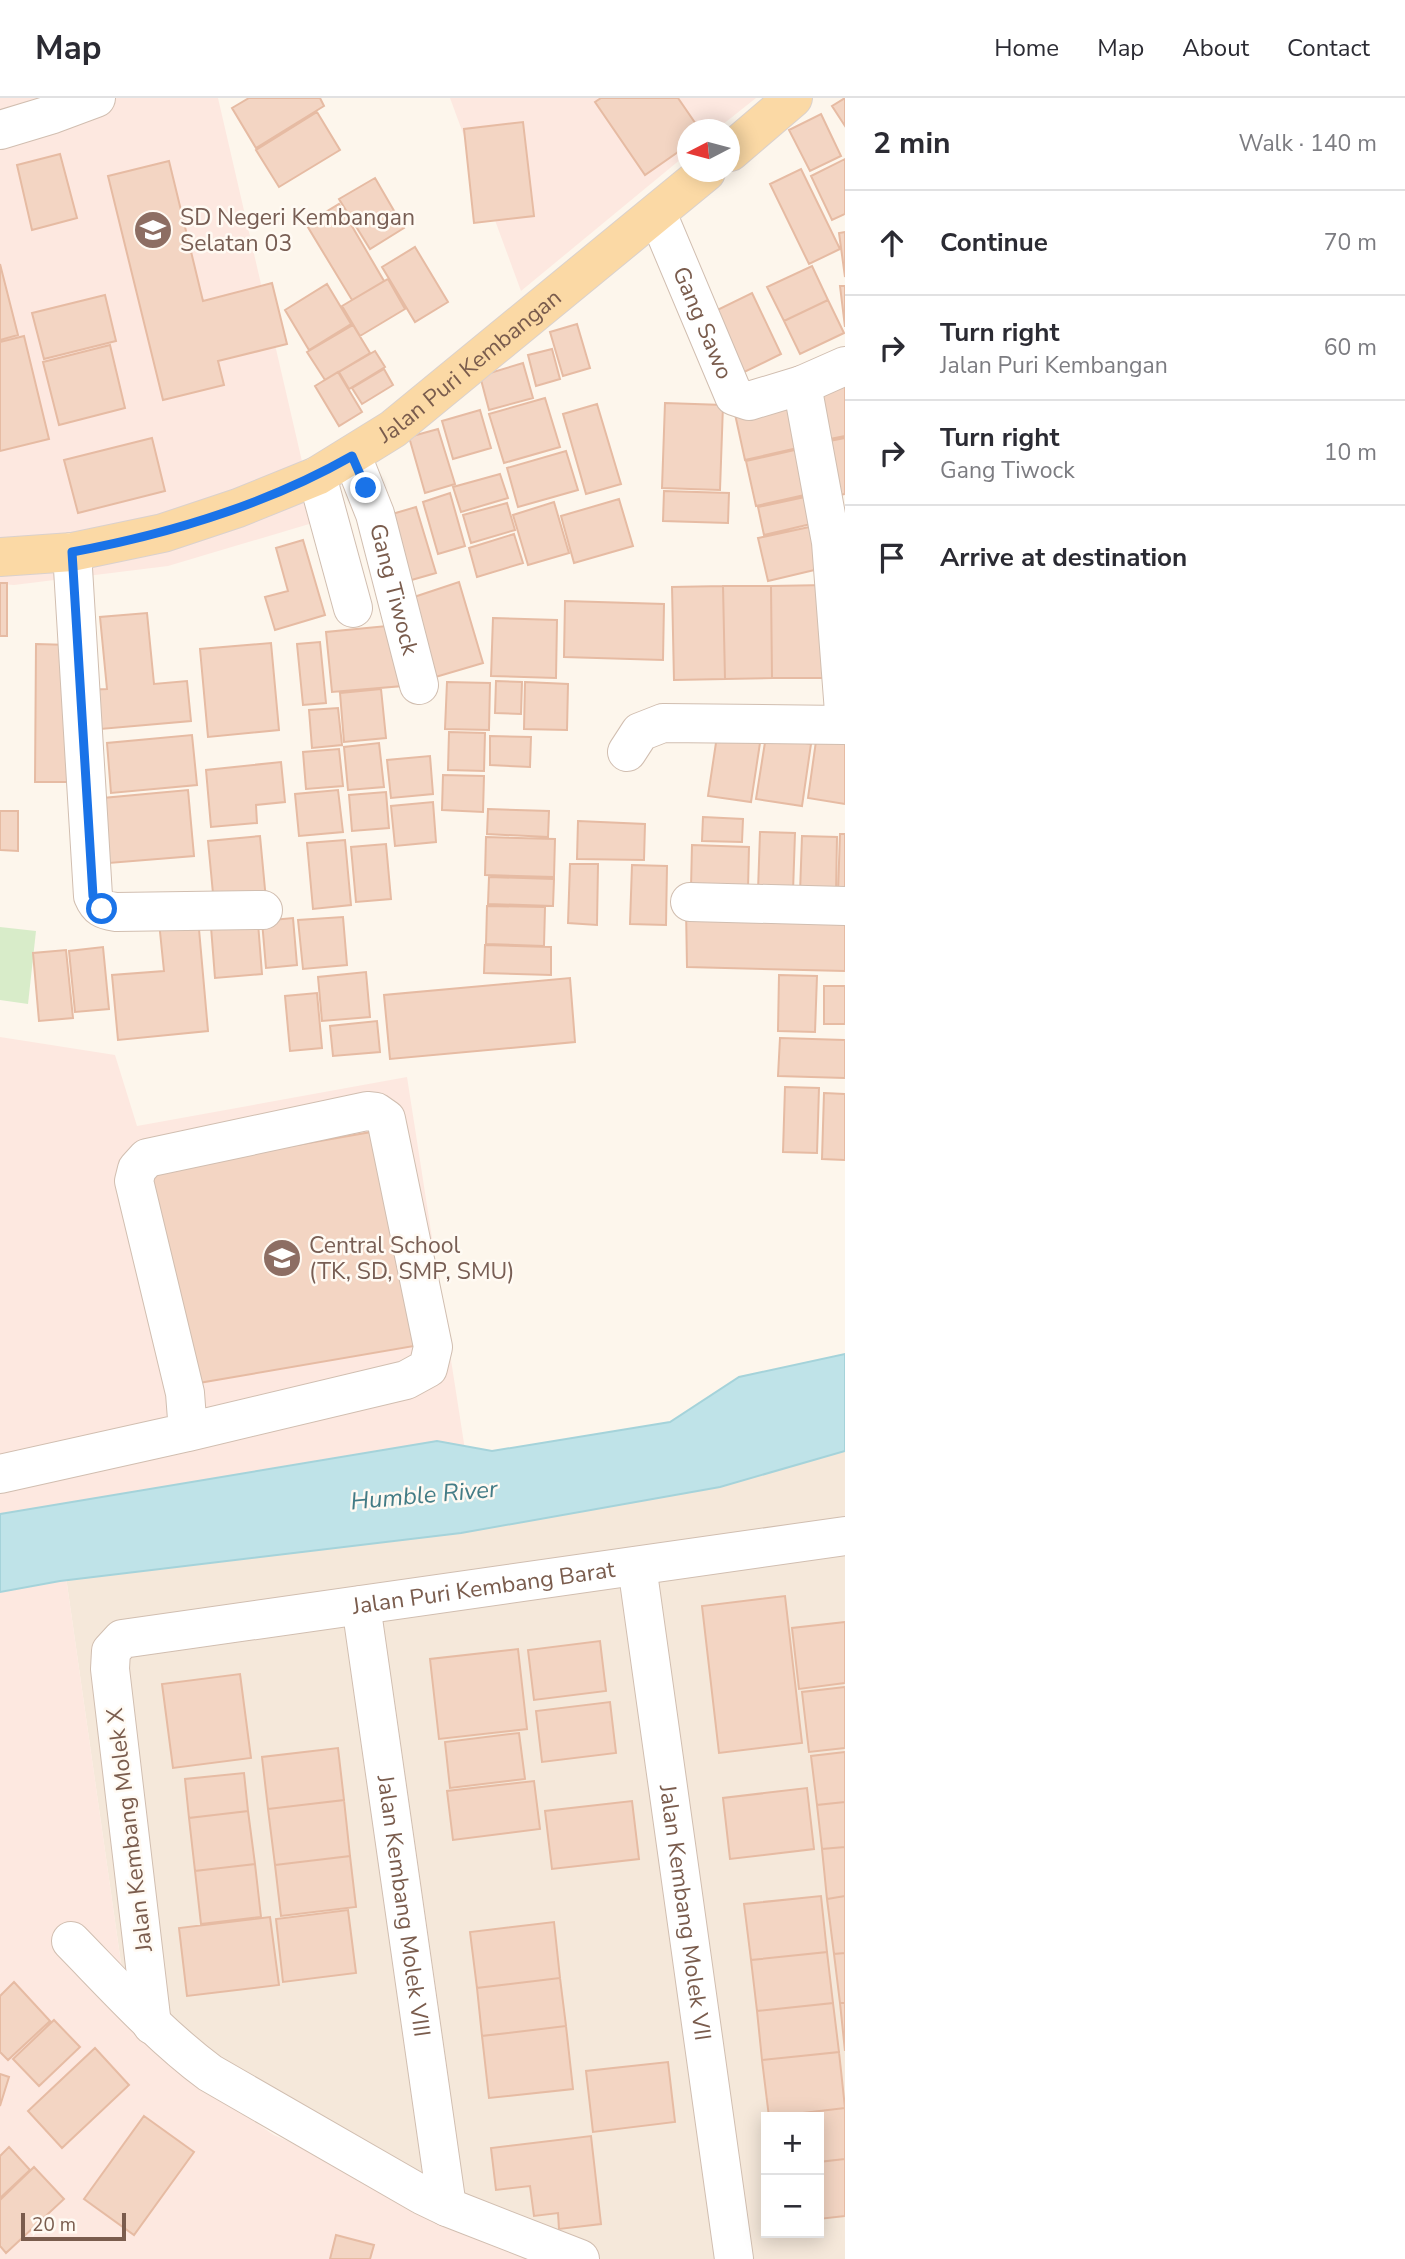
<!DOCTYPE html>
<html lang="en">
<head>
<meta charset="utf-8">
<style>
  body { margin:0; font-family:"Nunito Sans",sans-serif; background:#f2f2f3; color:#2b2b33 }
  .controls { position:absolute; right:21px; bottom:21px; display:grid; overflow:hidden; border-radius:0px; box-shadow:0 4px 18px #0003 }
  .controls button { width:63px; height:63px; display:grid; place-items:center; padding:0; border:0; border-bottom:2px solid #e1e1e2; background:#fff; color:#2b2b33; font:35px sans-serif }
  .compass { position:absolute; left:677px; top:21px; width:63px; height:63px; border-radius:50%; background:#fff; box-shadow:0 4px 18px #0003; rotate:264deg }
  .scale { position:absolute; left:21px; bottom:18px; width:105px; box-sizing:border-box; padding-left:7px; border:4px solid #7a5c4d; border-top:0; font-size:19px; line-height:24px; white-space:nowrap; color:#7a5c4d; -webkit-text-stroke:5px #fffaf3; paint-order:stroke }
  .stop { position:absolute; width:21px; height:21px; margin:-16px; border:5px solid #1a73e8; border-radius:50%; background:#fff }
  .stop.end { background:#1a73e8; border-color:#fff; box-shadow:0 2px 7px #0008 }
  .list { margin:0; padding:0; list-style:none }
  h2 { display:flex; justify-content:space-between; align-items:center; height:91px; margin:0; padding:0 28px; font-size:30px }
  h2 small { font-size:23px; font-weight:400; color:#7c7c81 }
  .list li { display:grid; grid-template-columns:46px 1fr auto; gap:21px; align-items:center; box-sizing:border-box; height:105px; padding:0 28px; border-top:2px solid #e1e1e2 }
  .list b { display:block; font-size:26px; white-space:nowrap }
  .list p { margin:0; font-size:23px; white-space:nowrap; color:#7c7c81 }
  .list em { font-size:23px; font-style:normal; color:#7c7c81 }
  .icon { flex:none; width:38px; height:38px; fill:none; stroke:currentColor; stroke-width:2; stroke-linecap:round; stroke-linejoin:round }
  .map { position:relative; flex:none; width:845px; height:2161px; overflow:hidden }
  header { display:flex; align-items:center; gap:42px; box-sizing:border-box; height:98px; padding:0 35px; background:#fff; border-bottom:2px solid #e1e1e2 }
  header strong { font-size:33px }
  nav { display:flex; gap:38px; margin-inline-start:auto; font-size:24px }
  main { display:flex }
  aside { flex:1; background:#fff }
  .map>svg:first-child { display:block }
  .residential { fill:#f5e8da; fill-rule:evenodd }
  .commercial { fill:#fde8e0 }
  .green { fill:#d8ecc9 }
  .water { fill:#bfe3e8; stroke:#a5d3da; stroke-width:2 }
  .building { fill:#f3d5c3; stroke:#e6bba3; stroke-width:2 }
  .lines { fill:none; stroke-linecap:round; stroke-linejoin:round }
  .minor-casing { stroke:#d1beb0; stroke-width:40 }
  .major-casing { stroke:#dad1cd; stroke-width:40 }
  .minor { stroke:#fff; stroke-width:38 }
  .major { stroke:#fbd9a5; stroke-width:38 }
  .route { stroke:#1a73e8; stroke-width:9 }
  .labels { text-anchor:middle; stroke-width:5; stroke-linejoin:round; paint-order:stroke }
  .education-label { font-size:23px; fill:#785e54; stroke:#fffaf3; text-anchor:start }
  .street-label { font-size:23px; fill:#7a5c4d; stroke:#fffaf3 }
  .water-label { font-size:24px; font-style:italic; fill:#437c86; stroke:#fffaf3 }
</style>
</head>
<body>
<header>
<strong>Map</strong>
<nav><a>Home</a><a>Map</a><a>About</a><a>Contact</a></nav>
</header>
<main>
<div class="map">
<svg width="845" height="2161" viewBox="0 0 845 2161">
  <rect width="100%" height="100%" fill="#fdf6ec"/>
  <path class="residential" d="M845 1307V2161H580L567 2156 152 1927 121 1865 62 1451ZM766 2019H819V2135H766Z"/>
  <path class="commercial" d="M0 0H218L316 424 168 468 14 487 0 486Z
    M450 0H756L717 31 688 32 687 56 521 193Z
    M0 939 115 957 137 1028 407 979 470 1384 62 1451 121 1865 183 1974 274 2037 556 2161H0Z"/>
  <path class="green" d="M0 829 36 833 28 906 0 902Z"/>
  <path class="water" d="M845 1256V1353L720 1389 461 1435 60 1483 0 1494V1416L437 1343 492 1353 670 1324 739 1279Z"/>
  <path class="building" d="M249 0H320L324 8 256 50 232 10Z
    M601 0H678L700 32H688V47L645 77 595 4Z
    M845 0V28L832 8Z
    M317 14 340 52 279 89 256 52Z
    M821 16 841 58 810 73 789 32Z
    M523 24 534 118 474 125 464 31Z
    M60 56 77 120 32 132 17 67Z
    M845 61V116L832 122 811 78Z
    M169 63 203 203 272 185 287 246 218 263 224 287 163 302 108 78Z
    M801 71 840 151 809 166 770 86Z
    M375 80 404 130 370 151 339 101Z
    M339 106 384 183 352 202 306 126Z
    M845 134V179L839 135Z
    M415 149 448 204 415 224 382 169Z
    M0 166 18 237 0 242Z
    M812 168 828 202 784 223 767 189Z
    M388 181 405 211 360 238 342 208Z
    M327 186 351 226 309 252 285 212Z
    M840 188H845V229Z
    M752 195 781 256 734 279 705 218Z
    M105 197 116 243 44 261 32 215Z
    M828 202 844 235 800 256 784 223Z
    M577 226 590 270 563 278 550 234Z
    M353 227 370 255 325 282 307 254Z
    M24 238 49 341 0 353V244Z
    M110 247 125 310 59 327 43 264Z
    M552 251 560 281 536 288 528 257Z
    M375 253 385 269 349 291 339 274Z
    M523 265 533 300 489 312 480 278Z
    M384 271 393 287 362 306 352 290Z
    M338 274 362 314 339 328 315 288Z
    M808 288H845V338L820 343Z
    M790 294 802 349 745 362 733 307Z
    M545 300 560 349 504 365 489 316Z
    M665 305 723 307 720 392 662 390Z
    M597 306 621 386 586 396 563 316Z
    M480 312 491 350 453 361 442 323Z
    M438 331 455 386 425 395 409 339Z
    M152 340 165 393 78 415 64 362Z
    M845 340V396L829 399 819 345Z
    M799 351 809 396 756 408 746 363Z
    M566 353 578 392 518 409 507 370Z
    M500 376 508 400 461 414 453 389Z
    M664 393 729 395 728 425 663 423Z
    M450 395 465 448 438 456 423 404Z
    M805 399 811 426 764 437 758 409Z
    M619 401 633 448 574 465 561 418Z
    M554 404 569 455 528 467 513 417Z
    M507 405 515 432 471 445 463 417Z
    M416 409 436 475 401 485 382 419Z
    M814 428 823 470 768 483 758 440Z
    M514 436 523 465 477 479 469 450Z
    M303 442 325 517 275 532 265 499 288 493 276 450Z
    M459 484 483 565 422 583 408 501Z
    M0 485H7V538H0Z
    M827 487 829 580H772L771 488Z
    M723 488 725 581 674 582 672 489Z
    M723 488H771L772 580 725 581Z
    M565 503 664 506 663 562 564 559Z
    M147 515 154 586 187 583 191 623 89 632 85 592 107 591 100 519Z
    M493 520 557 522 556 580 491 578Z
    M397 527 403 588 332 594 326 534Z
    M320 544 326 605 303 607 297 546Z
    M271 545 279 632 208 639 200 551Z
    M36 546 70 547 69 684H35Z
    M496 583 522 584 521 616 495 615Z
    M447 584 490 585 489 632 445 631Z
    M525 584 568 586 567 632 524 631Z
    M381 591 386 640 344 644 340 595Z
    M338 610 342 647 312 650 309 612Z
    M449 634 485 635 484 673 448 672Z
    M817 636 845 640V706L808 700Z
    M192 637 197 687 111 695 107 645Z
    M490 638 531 639 530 669 490 667Z
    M717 638 760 645 751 704 708 698Z
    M766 638 811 646 802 708 756 701Z
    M379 645 384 689 348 692 344 649Z
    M339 651 343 688 306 691 303 654Z
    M430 658 433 696 391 700 387 662Z
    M281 664 285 704 256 707 257 725 211 729 206 672Z
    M443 677 484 678 483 714 442 712Z
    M188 692 194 758 109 765 103 700Z
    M338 692 343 734 299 738 295 696Z
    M386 694 389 730 352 733 349 697Z
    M433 704 436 744 395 748 391 708Z
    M488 711 549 713 548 739 487 736Z
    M0 713H18V753L0 752Z
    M703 719 743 721 742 744 702 743Z
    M578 723 645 726 644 762 577 761Z
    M760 734 795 735 793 794 758 793Z
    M840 736H845V794H838Z
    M260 738 266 802 214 806 208 743Z
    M802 738 837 739 836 796 800 795Z
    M486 739 555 741 554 779 485 777Z
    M345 742 351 807 313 811 307 745Z
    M386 746 391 801 356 804 351 749Z
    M692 747 749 749 748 791 691 790Z
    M570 766H598L597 827 568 825Z
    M632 767 667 768 666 827 630 826Z
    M489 779 554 781 553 808 488 806Z
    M487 808 545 809 544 848 486 846Z
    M686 810 845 820V873L687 869Z
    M343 819 347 867 303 871 298 822Z
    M198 820 208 933 118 942 112 877 164 873 159 824Z
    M293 820 297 867 266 870 262 823Z
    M258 825 262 876 215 880 211 829Z
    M485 847 551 849V877L484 875Z
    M103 849 109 911 75 914 69 853Z
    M66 852 73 920 39 923 33 855Z
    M366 874 370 919 322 923 318 879Z
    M779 877 817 878 815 934 778 933Z
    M570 880 575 944 390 961 384 897Z
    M824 888H845V926H824Z
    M317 895 322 950 290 953 285 898Z
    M377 923 380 954 333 958 330 928Z
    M780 940 845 942V980L778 978Z
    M785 989 819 990 817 1055 783 1054Z
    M824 995 845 996V1062L822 1061Z
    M377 1033 414 1248 187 1287 149 1073Z
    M785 1498 802 1645 719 1655 702 1508Z
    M845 1524V1585L799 1591 792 1530Z
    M600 1543 606 1593 534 1602 528 1552Z
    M518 1551 527 1631 439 1641 430 1561Z
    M240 1576 251 1660 173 1670 162 1586Z
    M845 1589V1650L809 1654 802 1594Z
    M610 1604 616 1655 542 1664 536 1613Z
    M519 1635 525 1681 450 1690 445 1644Z
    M338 1650 344 1702 268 1711 262 1659Z
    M845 1654V1704L817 1707 811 1658Z
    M244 1675 248 1713 189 1720 185 1681Z
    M534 1683 540 1731 453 1742 447 1693Z
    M807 1690 814 1751 730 1761 723 1700Z
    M344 1702 350 1758 275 1767 268 1711Z
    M632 1703 639 1761 552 1771 545 1713Z
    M845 1704V1749L822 1751 817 1707Z
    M248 1713 255 1766 195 1773 189 1720Z
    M845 1749V1798L827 1801 822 1751Z
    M350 1758 356 1809 281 1818 275 1767Z
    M255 1766 261 1819 201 1826 195 1773Z
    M821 1798 827 1854 751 1862 744 1806Z
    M845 1798V1855L834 1856 827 1801Z
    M348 1812 356 1875 283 1884 276 1821Z
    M270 1819 279 1887 187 1898 179 1830Z
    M554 1824 560 1880 477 1890 470 1834Z
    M827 1854 833 1905 757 1913 751 1862Z
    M845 1855V1905H840L834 1856Z
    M560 1880 566 1928 482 1938 477 1890Z
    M14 1884 50 1923 8 1962 0 1954V1898Z
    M833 1905 839 1954 762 1962 757 1913Z
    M840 1905H845V1953Z
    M54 1922 80 1949 39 1988 13 1961Z
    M566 1928 573 1991 489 2000 482 1938Z
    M95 1950 129 1987 62 2050 28 2013Z
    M839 1954 845 2010 769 2019 762 1962Z
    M668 1964 675 2024 593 2034 586 1973Z
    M0 1976 9 1979 0 2008Z
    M845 2010V2061L819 2064V2019H769Z
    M144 2018 194 2054 134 2137 84 2101Z
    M591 2038 601 2126 559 2131 558 2115 534 2118 530 2088 496 2092 491 2050Z
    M9 2049 30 2072 0 2100V2058Z
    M845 2061V2118L819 2121V2064Z
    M34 2069 64 2101 6 2155 0 2148V2102Z
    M336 2137 374 2147 370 2161H330Z"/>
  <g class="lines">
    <defs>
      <g id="minor">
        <path d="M0 32 53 16 96 0"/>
        <path id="s1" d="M657 115 734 298 749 303 802 287 831 444 845 627"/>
        <path d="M802 287 845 268"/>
        <path id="s2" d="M352 358 375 416 419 587"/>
        <path d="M317 378 353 510"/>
        <path d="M72 454 93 798C98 810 103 812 116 814L263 812"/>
        <path d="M627 654 640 634 663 625 844 627"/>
        <path d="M690 804 845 808"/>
        <path d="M0 1376 188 1334 185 1295 134 1083 137 1071 147 1060 367 1013 376 1014 386 1021 433 1249 428 1270 406 1282 188 1334"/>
        <path id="s3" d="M637 1468 734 2161"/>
        <path id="s4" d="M361 1507 447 2109"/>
        <path d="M71 1843C116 1889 159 1937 210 1975L422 2097 447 2109 580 2161"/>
        <path id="s5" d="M152 1927 110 1571 111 1553 122 1541 845 1438"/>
      </g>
      <g id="major">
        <path d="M730 54 793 0"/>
        <path id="s6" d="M0 459 72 454 163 435 238 410 317 378 393 331 706 74"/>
      </g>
    </defs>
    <use href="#minor" class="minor-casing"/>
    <use href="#major" class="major-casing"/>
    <use href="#minor" class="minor"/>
    <use href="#major" class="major"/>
  </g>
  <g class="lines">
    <path class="route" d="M102 811 93 798 72 454C169 436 266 407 352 358L366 390"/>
  </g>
  <defs>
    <symbol id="school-disc" viewBox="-11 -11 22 22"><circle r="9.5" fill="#8d6e63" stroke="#fffaf3"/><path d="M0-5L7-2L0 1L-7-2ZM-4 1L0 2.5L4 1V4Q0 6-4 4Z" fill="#fff"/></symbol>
  </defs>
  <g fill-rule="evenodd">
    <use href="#school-disc" x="131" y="110" width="44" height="44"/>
    <use href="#school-disc" x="260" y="1138" width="44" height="44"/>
  </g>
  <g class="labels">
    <g class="education-label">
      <text x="180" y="127">SD Negeri Kembangan<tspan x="180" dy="26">Selatan 03</tspan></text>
      <text x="309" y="1155">Central School<tspan x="309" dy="26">(TK, SD, SMP, SMU)</tspan></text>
    </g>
    <g class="street-label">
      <text dy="8" stroke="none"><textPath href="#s1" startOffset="119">Gang Sawo</textPath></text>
      <text dy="8" stroke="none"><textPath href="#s6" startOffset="518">Jalan Puri Kembangan</textPath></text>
      <text dy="8" stroke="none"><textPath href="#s2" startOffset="140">Gang Tiwock</textPath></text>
      <text dy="8" stroke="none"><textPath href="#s5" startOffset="758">Jalan Puri Kembang Barat</textPath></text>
      <text transform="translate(129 1732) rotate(-97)" y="8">Jalan Kembang Molek X</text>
      <text dy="8" stroke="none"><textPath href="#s4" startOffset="304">Jalan Kembang Molek VIII</textPath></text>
      <text dy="8" stroke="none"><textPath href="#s3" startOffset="350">Jalan Kembang Molek VII</textPath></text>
    </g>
    <g class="water-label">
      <text transform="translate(424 1397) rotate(-5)" y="8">Humble River</text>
    </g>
  </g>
</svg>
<div class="controls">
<button>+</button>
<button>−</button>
</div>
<svg class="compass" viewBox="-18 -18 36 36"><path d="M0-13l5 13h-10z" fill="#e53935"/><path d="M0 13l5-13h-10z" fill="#7c7c81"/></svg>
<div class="scale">20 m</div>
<div class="stop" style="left:102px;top:811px"></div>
<div class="stop end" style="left:366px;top:390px"></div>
</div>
<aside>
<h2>2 min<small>Walk · 140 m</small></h2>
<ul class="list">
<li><svg class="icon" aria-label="ahead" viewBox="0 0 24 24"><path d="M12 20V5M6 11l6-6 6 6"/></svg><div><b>Continue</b></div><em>70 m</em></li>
<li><svg class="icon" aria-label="right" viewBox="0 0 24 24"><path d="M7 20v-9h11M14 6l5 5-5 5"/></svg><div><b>Turn right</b><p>Jalan Puri Kembangan</p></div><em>60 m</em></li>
<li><svg class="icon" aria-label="right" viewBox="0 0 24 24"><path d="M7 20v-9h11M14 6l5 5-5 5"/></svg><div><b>Turn right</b><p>Gang Tiwock</p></div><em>10 m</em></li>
<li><svg class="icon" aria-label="arrive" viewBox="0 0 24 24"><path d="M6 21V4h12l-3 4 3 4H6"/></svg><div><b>Arrive at destination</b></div></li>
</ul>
</aside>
</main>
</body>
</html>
